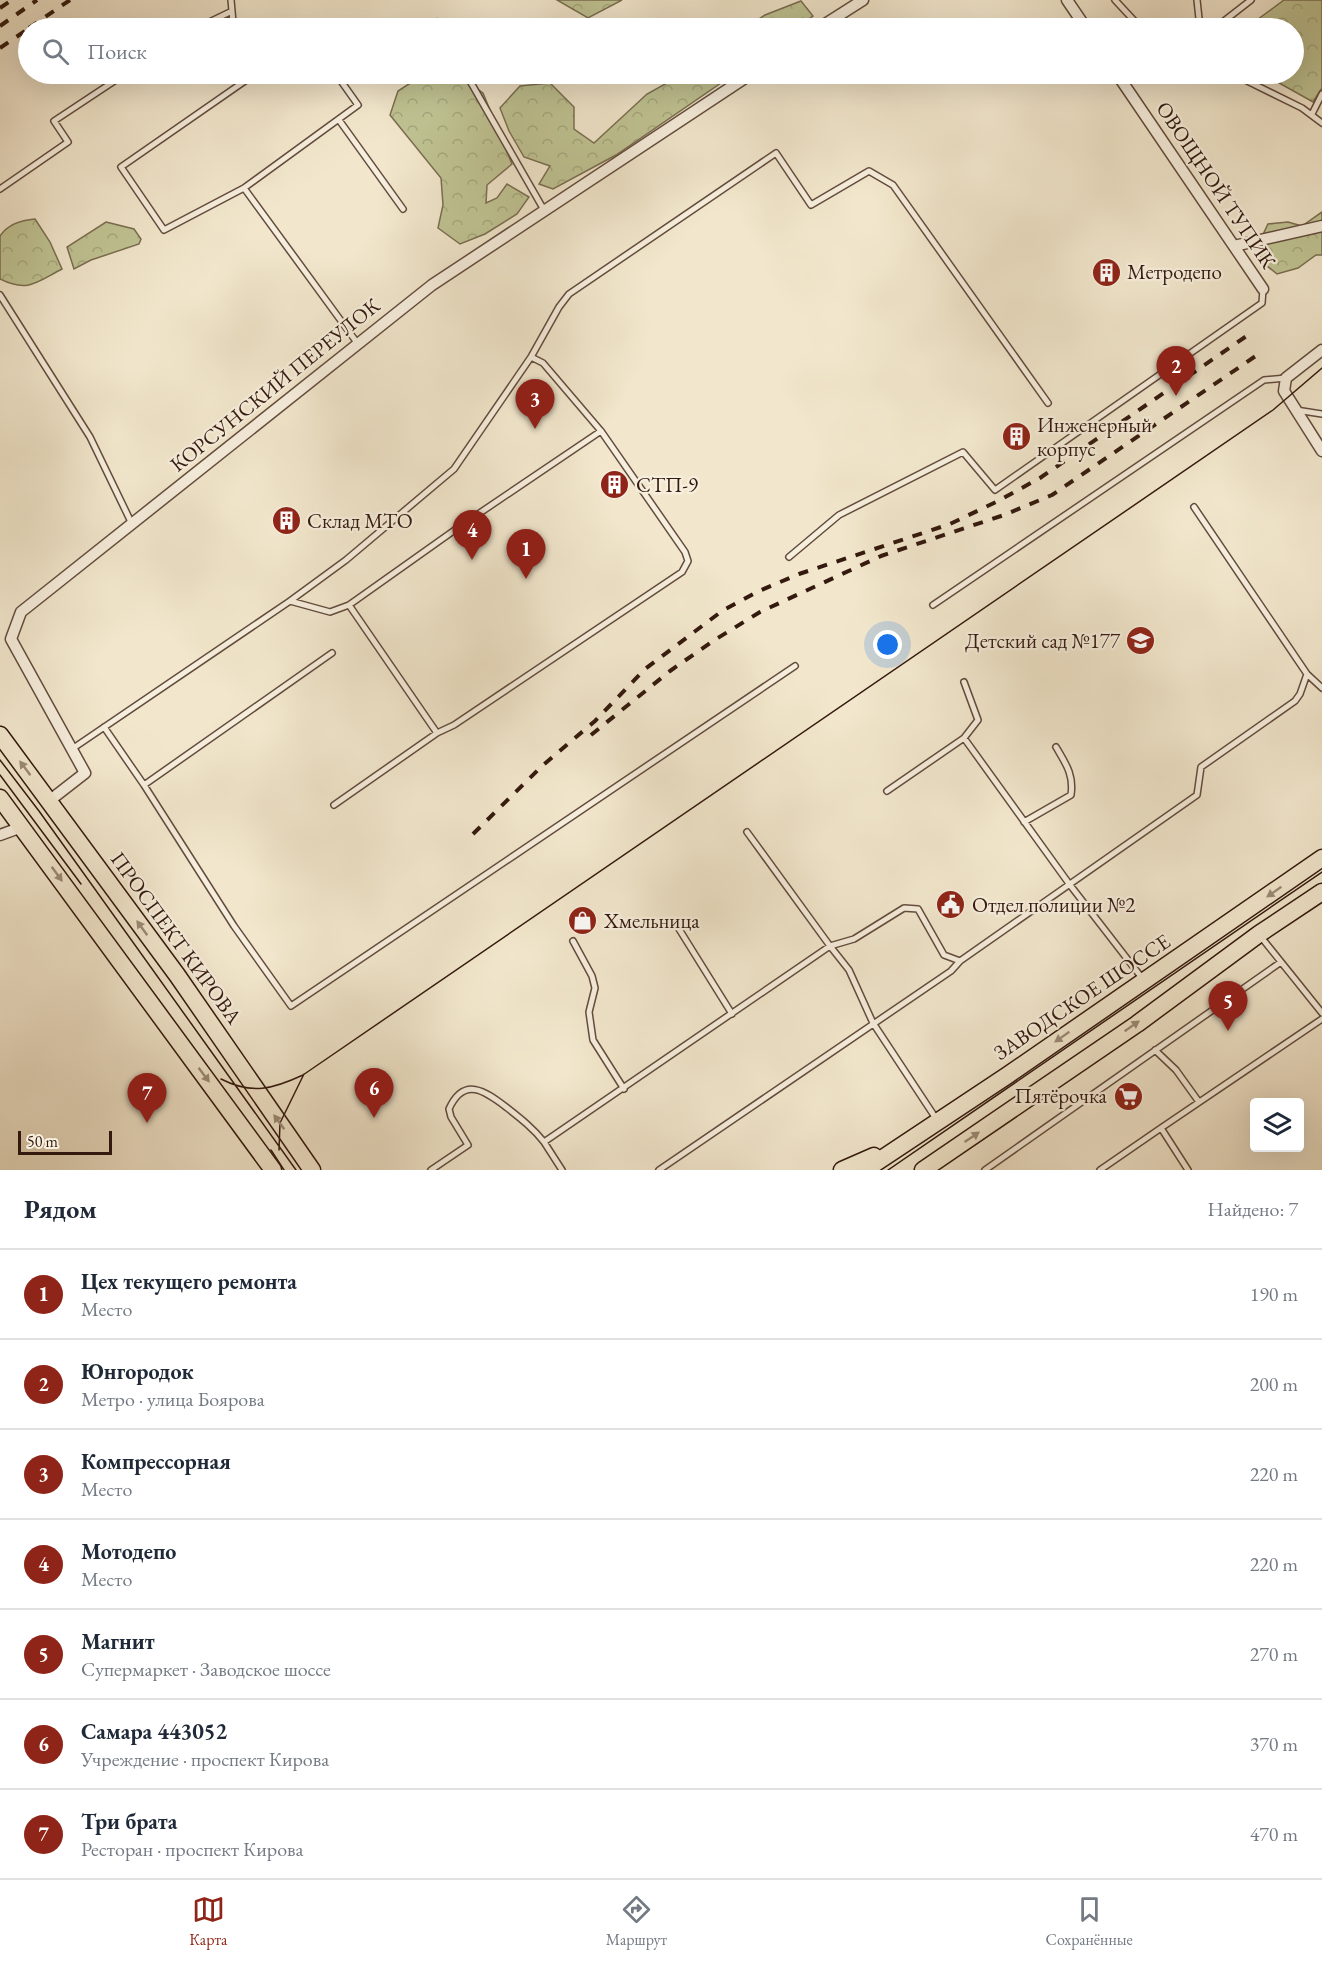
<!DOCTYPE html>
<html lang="ru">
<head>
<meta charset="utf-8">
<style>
  body { margin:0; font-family:"EB Garamond",serif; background:#f6f6f7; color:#1f2937 }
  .controls { position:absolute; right:18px; bottom:18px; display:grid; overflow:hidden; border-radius:6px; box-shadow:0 6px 24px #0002 }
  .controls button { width:54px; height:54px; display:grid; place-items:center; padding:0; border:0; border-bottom:2px solid #e0e1e3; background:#fff; color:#1f2937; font:30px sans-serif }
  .scale { position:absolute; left:18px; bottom:15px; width:94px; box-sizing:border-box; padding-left:6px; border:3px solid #33190e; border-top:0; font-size:16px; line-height:21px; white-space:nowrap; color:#33190e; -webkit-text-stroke:4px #f7efde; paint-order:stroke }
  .you { position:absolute; left:888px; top:645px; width:21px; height:21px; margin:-15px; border:4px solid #fff; border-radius:50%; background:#1a73e8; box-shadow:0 0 0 9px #1a73e833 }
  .badge { display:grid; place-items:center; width:39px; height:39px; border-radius:50%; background:#8f2418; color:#fff; font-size:20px; font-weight:700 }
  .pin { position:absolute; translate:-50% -50px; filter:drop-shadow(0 2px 3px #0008) }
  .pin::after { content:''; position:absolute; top:32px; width:21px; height:18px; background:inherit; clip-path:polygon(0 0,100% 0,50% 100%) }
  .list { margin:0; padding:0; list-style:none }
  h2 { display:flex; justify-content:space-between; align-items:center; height:78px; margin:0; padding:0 24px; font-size:26px }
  h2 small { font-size:20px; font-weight:400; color:#747a83 }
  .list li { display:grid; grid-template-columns:39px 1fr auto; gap:18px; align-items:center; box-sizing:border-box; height:90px; padding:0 24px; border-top:2px solid #e0e1e3 }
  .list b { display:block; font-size:22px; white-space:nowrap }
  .list p { margin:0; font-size:20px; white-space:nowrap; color:#747a83 }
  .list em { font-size:20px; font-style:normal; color:#747a83 }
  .icon { flex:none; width:33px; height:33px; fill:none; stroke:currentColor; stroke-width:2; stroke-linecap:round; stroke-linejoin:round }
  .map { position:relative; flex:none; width:1322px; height:1170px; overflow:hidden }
  .search { position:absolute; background:#fff; box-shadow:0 6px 24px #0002; left:18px; right:18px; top:18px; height:66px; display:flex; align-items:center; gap:15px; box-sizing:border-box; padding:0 21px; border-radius:33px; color:#747a83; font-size:22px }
  .sheet { height:708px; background:#fff }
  nav { display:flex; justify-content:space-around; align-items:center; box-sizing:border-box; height:84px; border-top:2px solid #e0e1e3; background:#fff; font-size:16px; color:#747a83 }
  nav a { display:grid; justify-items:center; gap:3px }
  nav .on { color:#8f2418 }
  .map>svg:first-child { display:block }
  .forest { fill:url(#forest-crowns); stroke:#7a6e51; stroke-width:1.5 }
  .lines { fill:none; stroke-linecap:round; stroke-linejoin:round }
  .lane-casing { stroke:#634c3e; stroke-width:8 }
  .street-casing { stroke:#634c3e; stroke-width:13 }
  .primary-casing { stroke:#33190e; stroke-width:19 }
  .lane { stroke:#f7efde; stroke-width:5 }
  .street { stroke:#f7efde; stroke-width:10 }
  .primary { stroke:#f2e7cd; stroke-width:16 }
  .tram { stroke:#33190e; stroke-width:1.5 }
  .rail { stroke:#33190e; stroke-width:4; stroke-dasharray:10 10; stroke-linecap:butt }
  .oneway { fill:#9c8a77 }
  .labels { text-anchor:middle; stroke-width:4.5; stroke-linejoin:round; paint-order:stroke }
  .street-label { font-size:21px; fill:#33190e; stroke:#f7efde }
  .poi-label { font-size:21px; fill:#33190e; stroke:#f7efde; text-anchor:start }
</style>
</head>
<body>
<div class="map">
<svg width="1322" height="1170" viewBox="0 0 1322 1170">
  <defs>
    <pattern id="forest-crowns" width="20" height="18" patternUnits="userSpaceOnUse" patternTransform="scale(1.5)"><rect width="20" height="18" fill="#c0c494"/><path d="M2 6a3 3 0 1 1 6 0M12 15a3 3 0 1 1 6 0" fill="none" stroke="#a5a87e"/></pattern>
  </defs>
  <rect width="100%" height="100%" fill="#f2e7cd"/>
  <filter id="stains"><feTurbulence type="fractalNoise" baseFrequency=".00333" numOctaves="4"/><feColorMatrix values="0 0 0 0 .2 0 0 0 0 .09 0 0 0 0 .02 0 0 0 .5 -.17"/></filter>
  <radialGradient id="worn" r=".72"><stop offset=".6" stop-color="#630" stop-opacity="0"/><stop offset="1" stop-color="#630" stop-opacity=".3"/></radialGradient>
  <path class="forest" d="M557 0H622L588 18Z
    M1284 0H1322V88L1313 102 1263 74H1294V28H1246Z
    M801 1 813 16 796 28H745L765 15Z
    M424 74H449L460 77 483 93 512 164 487 185 486 203 497 198 507 184 529 197 517 214 485 234 460 244 438 228 443 205 441 178 390 115 398 91Z
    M683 74H734L616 155 553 189 539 184 550 166 524 157 509 131 500 108 520 86 550 83 574 107V129L594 143 647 94Z
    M1322 212V255H1316L1298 268 1277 274 1261 261 1259 243 1268 224 1288 222 1302 226Z
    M35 219 50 242 62 269C37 282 28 293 0 279V236C8 224 21 220 35 219Z
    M106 222 134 229 141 239 139 244 91 260 74 269 67 247Z"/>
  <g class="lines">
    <defs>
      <path id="lane" d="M231 0 233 22 238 28
        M1115 0 1141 28
        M1197 0 1200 28
        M437 22 440 28
        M197 28 232 11
        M1215 28 1251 0
        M255 74 121 167 164 230 244 188 358 105 336 74
        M466 74 544 210
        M1233 74 1302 108 1322 123
        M1312 114 1322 94
        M339 120 403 209
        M244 188 358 344
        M0 189 68 142 54 121 125 74
        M0 295 90 437 132 524
        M1296 410 1322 414
        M789 557 839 515 963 452 995 490 1262 303 1263 289
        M290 601 330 612 349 605
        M933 605 1264 380 1286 378
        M1307 674 1322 688
        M104 727 144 785 332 653
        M437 733 349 605 459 527 601 431
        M964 738 978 720 964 682
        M72 749 290 601 346 560 454 469 531 357
        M144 785 234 926 291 1006 795 666
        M887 791 964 738 1070 885 1142 978
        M334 805 437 733 454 725 682 572 688 561 685 552 601 431 543 363 531 357 559 307 569 294 776 153 811 205 869 171 893 185 1048 403
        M1024 822 1071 795C1074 775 1066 764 1056 747
        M747 832 830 946 854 939 904 908 918 909 944 955 960 961 1197 795 1201 767 1295 701 1300 694 1307 674 1194 507
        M679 929 732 1014
        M1261 937 1322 1013
        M573 941 592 976 595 988 589 1012 593 1040 624 1089
        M1155 1050 1176 1070 1199 1102
        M544 1142 562 1170
        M431 1170 468 1145 451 1117 449 1109C464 1076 485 1091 506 1107 520 1118 533 1128 544 1142L830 946 849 970 873 1023 937 1120
        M659 1170 951 971 960 961
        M985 1170 1281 962
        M1100 1170 1161 1128
        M1188 1170 1161 1128 1322 1019"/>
      <path id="street" d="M1067 0 1086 28
        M819 28 863 0
        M1117 74 1263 289
        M1234 246 1322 226
        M1322 350 1286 378 1284 391 1322 451
        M49 801 85 773 11 639 21 612 432 285 751 74
        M0 835 22 827"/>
      <path id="primary" d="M0 735 177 975 312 1170
        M0 798 273 1170
        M842 1170 874 1156
        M865 1170 1008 1075 1322 858
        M923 1170 1137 1024 1259 934 1322 892"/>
    </defs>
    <use href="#lane" class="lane-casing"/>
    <use href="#street" class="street-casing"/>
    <use href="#primary" class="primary-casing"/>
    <use href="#lane" class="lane"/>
    <use href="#street" class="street"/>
    <use href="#primary" class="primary"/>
    <path class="tram" d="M0 760 39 811 296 1170
      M0 775 81 884
      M221 1079C252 1095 273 1089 303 1075L1273 410 1322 368
      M271 1150 284 1170
      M279 1150 280 1123 304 1074
      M888 1170 1322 872"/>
    <path class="rail" d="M0 8 12 0
      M0 26 37 0
      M29 28 70 0
      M0 48 28 29
      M591 735 670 671 713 641 760 612 881 556 1004 515 1052 495 1263 351
      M473 834 542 766 595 721 645 669 722 611 759 591 799 574 950 524 996 502 1040 478 1251 333"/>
  </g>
  <defs><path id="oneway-solid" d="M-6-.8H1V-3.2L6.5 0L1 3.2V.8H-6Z" transform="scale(1.5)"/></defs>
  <g class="oneway">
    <use href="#oneway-solid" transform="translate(25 768) rotate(-127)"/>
    <use href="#oneway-solid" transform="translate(57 874) rotate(54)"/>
    <use href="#oneway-solid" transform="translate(1274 892) rotate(145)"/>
    <use href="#oneway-solid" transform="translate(142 928) rotate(-126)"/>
    <use href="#oneway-solid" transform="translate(1132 1026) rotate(-35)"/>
    <use href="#oneway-solid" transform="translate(1062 1037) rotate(145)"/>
    <use href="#oneway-solid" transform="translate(204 1075) rotate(53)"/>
    <use href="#oneway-solid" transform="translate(279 1122) rotate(-126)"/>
    <use href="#oneway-solid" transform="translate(972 1137) rotate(-34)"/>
  </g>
  <defs>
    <symbol id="building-disc" viewBox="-11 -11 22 22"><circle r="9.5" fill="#8f2418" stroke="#f7efde"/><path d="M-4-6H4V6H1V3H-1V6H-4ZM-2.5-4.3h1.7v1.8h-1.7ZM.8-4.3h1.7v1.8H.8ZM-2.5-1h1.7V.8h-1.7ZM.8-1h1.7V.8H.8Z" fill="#fff"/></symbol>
    <symbol id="school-disc" viewBox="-11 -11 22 22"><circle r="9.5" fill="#8f2418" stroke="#f7efde"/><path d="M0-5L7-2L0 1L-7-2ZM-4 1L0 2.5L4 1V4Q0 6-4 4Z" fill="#fff"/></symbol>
    <symbol id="civic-disc" viewBox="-11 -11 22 22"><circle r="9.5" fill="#8f2418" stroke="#f7efde"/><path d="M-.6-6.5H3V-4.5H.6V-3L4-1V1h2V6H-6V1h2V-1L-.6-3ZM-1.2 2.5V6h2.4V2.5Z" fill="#fff"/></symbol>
    <symbol id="shop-disc" viewBox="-11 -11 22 22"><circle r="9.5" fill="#8f2418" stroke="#f7efde"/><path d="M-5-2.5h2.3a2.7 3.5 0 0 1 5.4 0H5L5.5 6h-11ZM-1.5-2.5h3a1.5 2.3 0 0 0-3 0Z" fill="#fff"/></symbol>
    <symbol id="supermarket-disc" viewBox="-11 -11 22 22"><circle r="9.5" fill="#8f2418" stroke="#f7efde"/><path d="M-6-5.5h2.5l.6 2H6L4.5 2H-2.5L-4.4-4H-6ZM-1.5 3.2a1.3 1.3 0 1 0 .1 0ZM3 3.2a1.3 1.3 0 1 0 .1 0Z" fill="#fff"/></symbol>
  </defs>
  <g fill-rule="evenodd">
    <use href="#building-disc" x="1090" y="256" width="33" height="33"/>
    <use href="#building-disc" x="1000" y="420" width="33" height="33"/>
    <use href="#building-disc" x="598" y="468" width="33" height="33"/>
    <use href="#building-disc" x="270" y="504" width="33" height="33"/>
    <use href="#school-disc" x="1124" y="624" width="33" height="33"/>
    <use href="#civic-disc" x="934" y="888" width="33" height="33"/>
    <use href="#shop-disc" x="566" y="904" width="33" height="33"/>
    <use href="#supermarket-disc" x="1112" y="1080" width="33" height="33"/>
  </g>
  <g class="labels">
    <g class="street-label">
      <text transform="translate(1216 185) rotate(56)" y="7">ОВОЩНОЙ ТУПИК</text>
      <text transform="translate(275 385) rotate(-39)" y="7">КОРСУНСКИЙ ПЕРЕУЛОК</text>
      <text transform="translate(176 938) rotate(54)" y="7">ПРОСПЕКТ КИРОВА</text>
      <text transform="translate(1082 997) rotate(-34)" y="7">ЗАВОДСКОЕ ШОССЕ</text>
    </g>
    <g class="poi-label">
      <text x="1127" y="279">Метродепо</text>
      <text x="1037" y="432">Инженерный<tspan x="1037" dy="24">корпус</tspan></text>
      <text x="636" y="492">СТП-9</text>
      <text x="307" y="528">Склад МТО</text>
      <text x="1120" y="648" text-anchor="end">Детский сад №177</text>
      <text x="972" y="912">Отдел полиции №2</text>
      <text x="604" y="928">Хмельница</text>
      <text x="1107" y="1103" text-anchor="end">Пятёрочка</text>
    </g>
  </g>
  <rect width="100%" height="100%" filter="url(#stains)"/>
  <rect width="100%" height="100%" fill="url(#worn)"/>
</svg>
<div class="controls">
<button><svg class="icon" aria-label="layers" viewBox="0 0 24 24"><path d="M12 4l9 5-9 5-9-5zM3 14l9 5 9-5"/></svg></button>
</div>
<div class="scale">50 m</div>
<div class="you"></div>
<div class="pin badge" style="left:526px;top:579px">1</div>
<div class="pin badge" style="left:1176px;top:396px">2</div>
<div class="pin badge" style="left:535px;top:429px">3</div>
<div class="pin badge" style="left:472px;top:560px">4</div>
<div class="pin badge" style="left:1228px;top:1031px">5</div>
<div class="pin badge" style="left:374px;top:1118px">6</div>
<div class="pin badge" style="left:147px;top:1123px">7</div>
<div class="search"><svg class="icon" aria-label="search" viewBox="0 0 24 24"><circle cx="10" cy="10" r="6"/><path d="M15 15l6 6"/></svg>Поиск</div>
</div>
<section class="sheet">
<h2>Рядом<small>Найдено: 7</small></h2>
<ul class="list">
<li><span class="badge">1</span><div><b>Цех текущего ремонта</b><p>Место</p></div><em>190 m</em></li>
<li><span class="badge">2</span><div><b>Юнгородок</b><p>Метро · улица Боярова</p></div><em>200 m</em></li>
<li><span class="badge">3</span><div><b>Компрессорная</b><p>Место</p></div><em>220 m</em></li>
<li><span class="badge">4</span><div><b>Мотодепо</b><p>Место</p></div><em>220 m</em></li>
<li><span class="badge">5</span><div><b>Магнит</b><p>Супермаркет · Заводское шоссе</p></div><em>270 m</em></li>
<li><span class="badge">6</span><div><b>Самара 443052</b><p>Учреждение · проспект Кирова</p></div><em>370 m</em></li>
<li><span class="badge">7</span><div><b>Три брата</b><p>Ресторан · проспект Кирова</p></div><em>470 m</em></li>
</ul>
</section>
<nav>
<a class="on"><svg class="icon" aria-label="map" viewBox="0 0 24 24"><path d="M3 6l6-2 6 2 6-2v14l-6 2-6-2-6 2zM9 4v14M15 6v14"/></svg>Карта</a>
<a><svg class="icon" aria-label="directions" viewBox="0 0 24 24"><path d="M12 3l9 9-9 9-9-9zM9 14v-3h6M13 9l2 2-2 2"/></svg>Маршрут</a>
<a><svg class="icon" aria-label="saved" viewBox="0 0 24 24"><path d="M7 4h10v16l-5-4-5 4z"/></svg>Сохранённые</a>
</nav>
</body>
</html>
